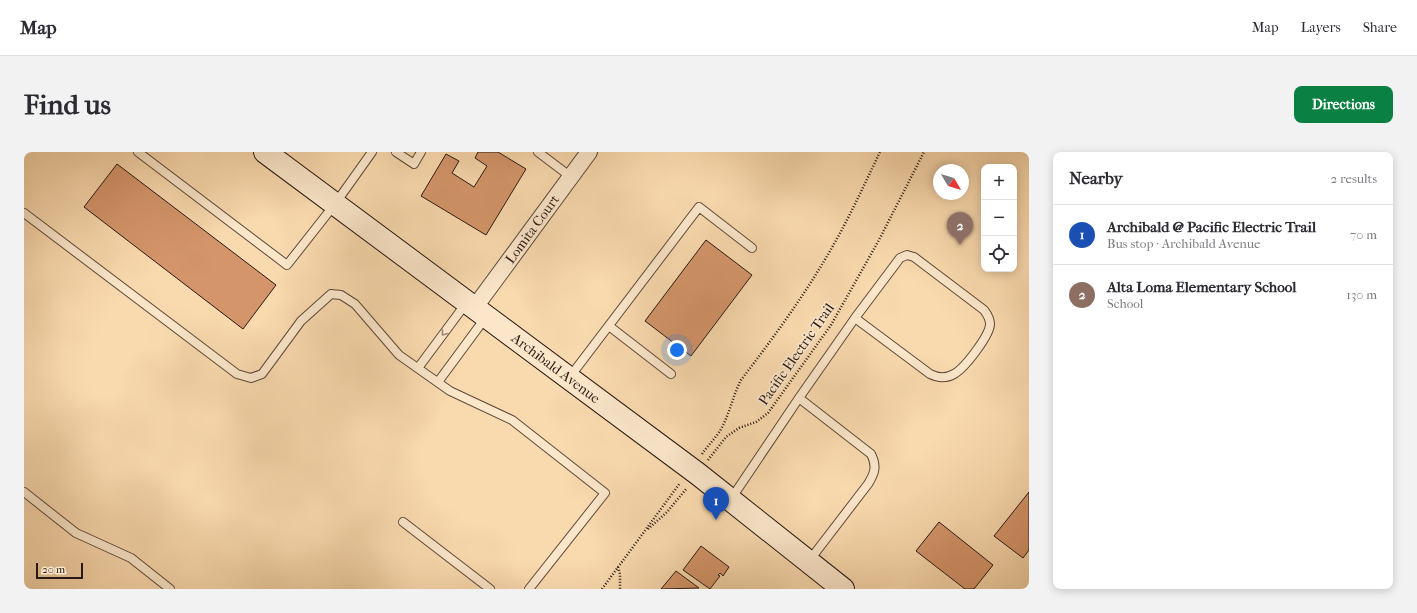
<!DOCTYPE html>
<html lang="en">
<head>
<meta charset="utf-8">
<style>
  body { margin:0; font-family:"IM FELL French Canon",serif; background:#f2f2f3; color:#2b2b33 }
  .controls { position:absolute; right:12px; top:12px; display:grid; overflow:hidden; border-radius:8px; box-shadow:0 2px 10px #0003 }
  .controls button { width:36px; height:36px; display:grid; place-items:center; padding:0; border:0; border-bottom:1px solid #e1e1e2; background:#fff; color:#2b2b33; font:20px sans-serif }
  .compass { position:absolute; left:909px; top:12px; width:36px; height:36px; border-radius:50%; background:#fff; box-shadow:0 2px 10px #0003; rotate:128deg }
  .scale { position:absolute; left:12px; bottom:10px; width:47px; box-sizing:border-box; padding-left:4px; border:2px solid #281912; border-top:0; font-size:11px; line-height:14px; white-space:nowrap; color:#281912; -webkit-text-stroke:3px #fbe6ca; paint-order:stroke }
  .you { position:absolute; left:653px; top:198px; width:14px; height:14px; margin:-10px; border:3px solid #fff; border-radius:50%; background:#1a73e8; box-shadow:0 0 0 6px #1a73e833 }
  .badge { display:grid; place-items:center; width:26px; height:26px; border-radius:50%; background:#0b8043; color:#fff; font-size:13px; font-weight:700 }
  .pin { position:absolute; translate:-50% -33px; filter:drop-shadow(0 1px 2px #0008) }
  .pin::after { content:''; position:absolute; top:21px; width:14px; height:12px; background:inherit; clip-path:polygon(0 0,100% 0,50% 100%) }
  .list { margin:0; padding:0; list-style:none }
  h2 { display:flex; justify-content:space-between; align-items:center; height:52px; margin:0; padding:0 16px; font-size:17px }
  h2 small { font-size:13px; font-weight:400; color:#7c7c81 }
  .list li { display:grid; grid-template-columns:26px 1fr auto; gap:12px; align-items:center; box-sizing:border-box; height:60px; padding:0 16px; border-top:1px solid #e1e1e2 }
  .list b { display:block; font-size:15px; white-space:nowrap }
  .list p { margin:0; font-size:13px; white-space:nowrap; color:#7c7c81 }
  .list em { font-size:13px; font-style:normal; color:#7c7c81 }
  .icon { flex:none; width:22px; height:22px; fill:none; stroke:currentColor; stroke-width:2; stroke-linecap:round; stroke-linejoin:round }
  .map { position:relative; flex:none; width:1005px; height:437px; overflow:hidden; border-radius:8px }
  header { display:flex; align-items:center; gap:24px; box-sizing:border-box; height:56px; padding:0 20px; background:#fff; border-bottom:1px solid #e1e1e2 }
  header strong { font-size:19px }
  nav { display:flex; gap:22px; margin-inline-start:auto; font-size:14px }
  .intro { display:flex; align-items:center; justify-content:space-between; box-sizing:border-box; height:96px; padding:0 24px }
  h1 { margin:0; font-size:28px }
  .button { padding:10px 18px; border-radius:8px; background:#0b8043; color:#fff; font-size:14px; font-weight:700 }
  main { display:flex; gap:24px; padding:0 24px }
  aside { flex:1; background:#fff; border-radius:8px; box-shadow:0 2px 10px #0003 }
  .map>svg:first-child { display:block }
  .building { fill:#d4956a; stroke:#281912 }
  .lines { fill:none; stroke-linecap:round; stroke-linejoin:round }
  .lane-casing { stroke:#5c4939; stroke-width:10 }
  .street-casing { stroke:#5c4939; stroke-width:18 }
  .secondary-casing { stroke:#281912; stroke-width:24 }
  .path { stroke:#281912; stroke-width:2.5; stroke-dasharray:1 2; stroke-linecap:butt }
  .lane { stroke:#fbe6ca; stroke-width:8 }
  .street { stroke:#fbe6ca; stroke-width:16 }
  .secondary { stroke:#fbe6ca; stroke-width:22 }
  .oneway { stroke:#9c8a77 }
  .labels { text-anchor:middle; stroke-width:3.5; stroke-linejoin:round; paint-order:stroke }
  .street-label { font-size:14px; fill:#281912; stroke:#fbe6ca }
</style>
</head>
<body>
<header>
<strong>Map</strong>
<nav><a>Map</a><a>Layers</a><a>Share</a></nav>
</header>
<div class="intro"><h1>Find us</h1><a class="button">Directions</a></div>
<main>
<div class="map">
<svg width="1005" height="437" viewBox="0 0 1005 437">
  <rect width="100%" height="100%" fill="#f9d9ae"/>
  <filter id="stains"><feTurbulence type="fractalNoise" baseFrequency=".005" numOctaves="4"/><feColorMatrix values="0 0 0 0 .2 0 0 0 0 .09 0 0 0 0 .02 0 0 0 .5 -.17"/></filter>
  <radialGradient id="worn" r=".72"><stop offset=".6" stop-color="#630" stop-opacity="0"/><stop offset="1" stop-color="#630" stop-opacity=".3"/></radialGradient>
  <path class="building" d="M454 0H474L502 17 462 83 397 44 422 2 435 9 428 21 450 35 463 14 451 6Z
    M93 12 252 133 219 177 60 55Z
    M682 88 728 123 667 204 621 169Z
    M1005 340V398L999 406 970 384Z
    M915 370 969 413 950 437H941L892 399Z
    M677 394 705 415 699 424 696 421 694 423 696 424 686 437 659 418Z
    M652 419 675 436 637 437Z"/>
  <g class="lines">
    <defs>
      <path id="lane" d="M114 0 263 113 311 52 348 0
        M372 0 390 12 397 0
        M514 0 547 25
        M0 61 213 222 227 226 238 222 277 169 307 142 317 143 331 152 375 203 426 239 488 268 581 341 505 437
        M585 174 647 222
        M394 216 443 150
        M545 226 675 55 728 96
        M414 230 462 165
        M775 246 847 302C853 314 851 321 844 332L785 409
        M0 340 52 381 107 406 146 437
        M707 347 775 246 831 166 876 106 883 103 890 105 960 158C963 162 966 166 966 172 966 183 941 216 930 222 923 226 914 226 906 222L831 166
        M379 370 466 437"/>
      <path id="street" d="M451 155 565 0"/>
      <path id="secondary" d="M241 0 674 322 819 437"/>
    </defs>
    <use href="#lane" class="lane-casing"/>
    <use href="#street" class="street-casing"/>
    <use href="#secondary" class="secondary-casing"/>
    <path class="path" d="M678 302C684 293 692 286 697 277 706 261 709 243 717 228 750 185 783 140 810 92 827 62 841 31 856 0
      M684 308 702 285 715 276 732 270 744 261 807 173 855 88 900 0
      M624 377 643 360 663 336
      M594 415 596 422V437
      M578 437 656 331"/>
    <use href="#lane" class="lane"/>
    <use href="#street" class="street"/>
    <use href="#secondary" class="secondary"/>
  </g>
  <defs><path id="oneway-chevron" d="M-2-3.5L2.5 0L-2 3.5" fill="none" stroke-width="1.6" stroke-linecap="round" stroke-linejoin="round"/></defs>
  <use class="oneway" href="#oneway-chevron" transform="translate(420 181) rotate(127)"/>
  <g class="labels">
    <g class="street-label">
      <text transform="translate(508 77) rotate(-54)" y="5">Lomita Court</text>
      <text transform="translate(772 202) rotate(-55)" y="5">Pacific Electric Trail</text>
      <text transform="translate(532 216) rotate(37)" y="5">Archibald Avenue</text>
    </g>
  </g>
  <rect width="100%" height="100%" filter="url(#stains)"/>
  <rect width="100%" height="100%" fill="url(#worn)"/>
</svg>
<div class="controls">
<button>+</button>
<button>−</button>
<button><svg class="icon" aria-label="locate" viewBox="0 0 24 24"><circle cx="12" cy="12" r="6"/><path d="M12 2v4M12 18v4M2 12h4M18 12h4"/></svg></button>
</div>
<svg class="compass" viewBox="-18 -18 36 36"><path d="M0-13l5 13h-10z" fill="#e53935"/><path d="M0 13l5-13h-10z" fill="#7c7c81"/></svg>
<div class="scale">20 m</div>
<div class="you"></div>
<div class="pin badge" style="left:692px;top:368px;background:#1a4fb4">1</div>
<div class="pin badge" style="left:936px;top:93px;background:#8d6e63">2</div>
</div>
<aside>
<h2>Nearby<small>2 results</small></h2>
<ul class="list">
<li><span class="badge" style="background:#1a4fb4">1</span><div><b>Archibald @ Pacific Electric Trail</b><p>Bus stop · Archibald Avenue</p></div><em>70 m</em></li>
<li><span class="badge" style="background:#8d6e63">2</span><div><b>Alta Loma Elementary School</b><p>School</p></div><em>130 m</em></li>
</ul>
</aside>
</main>
</body>
</html>
